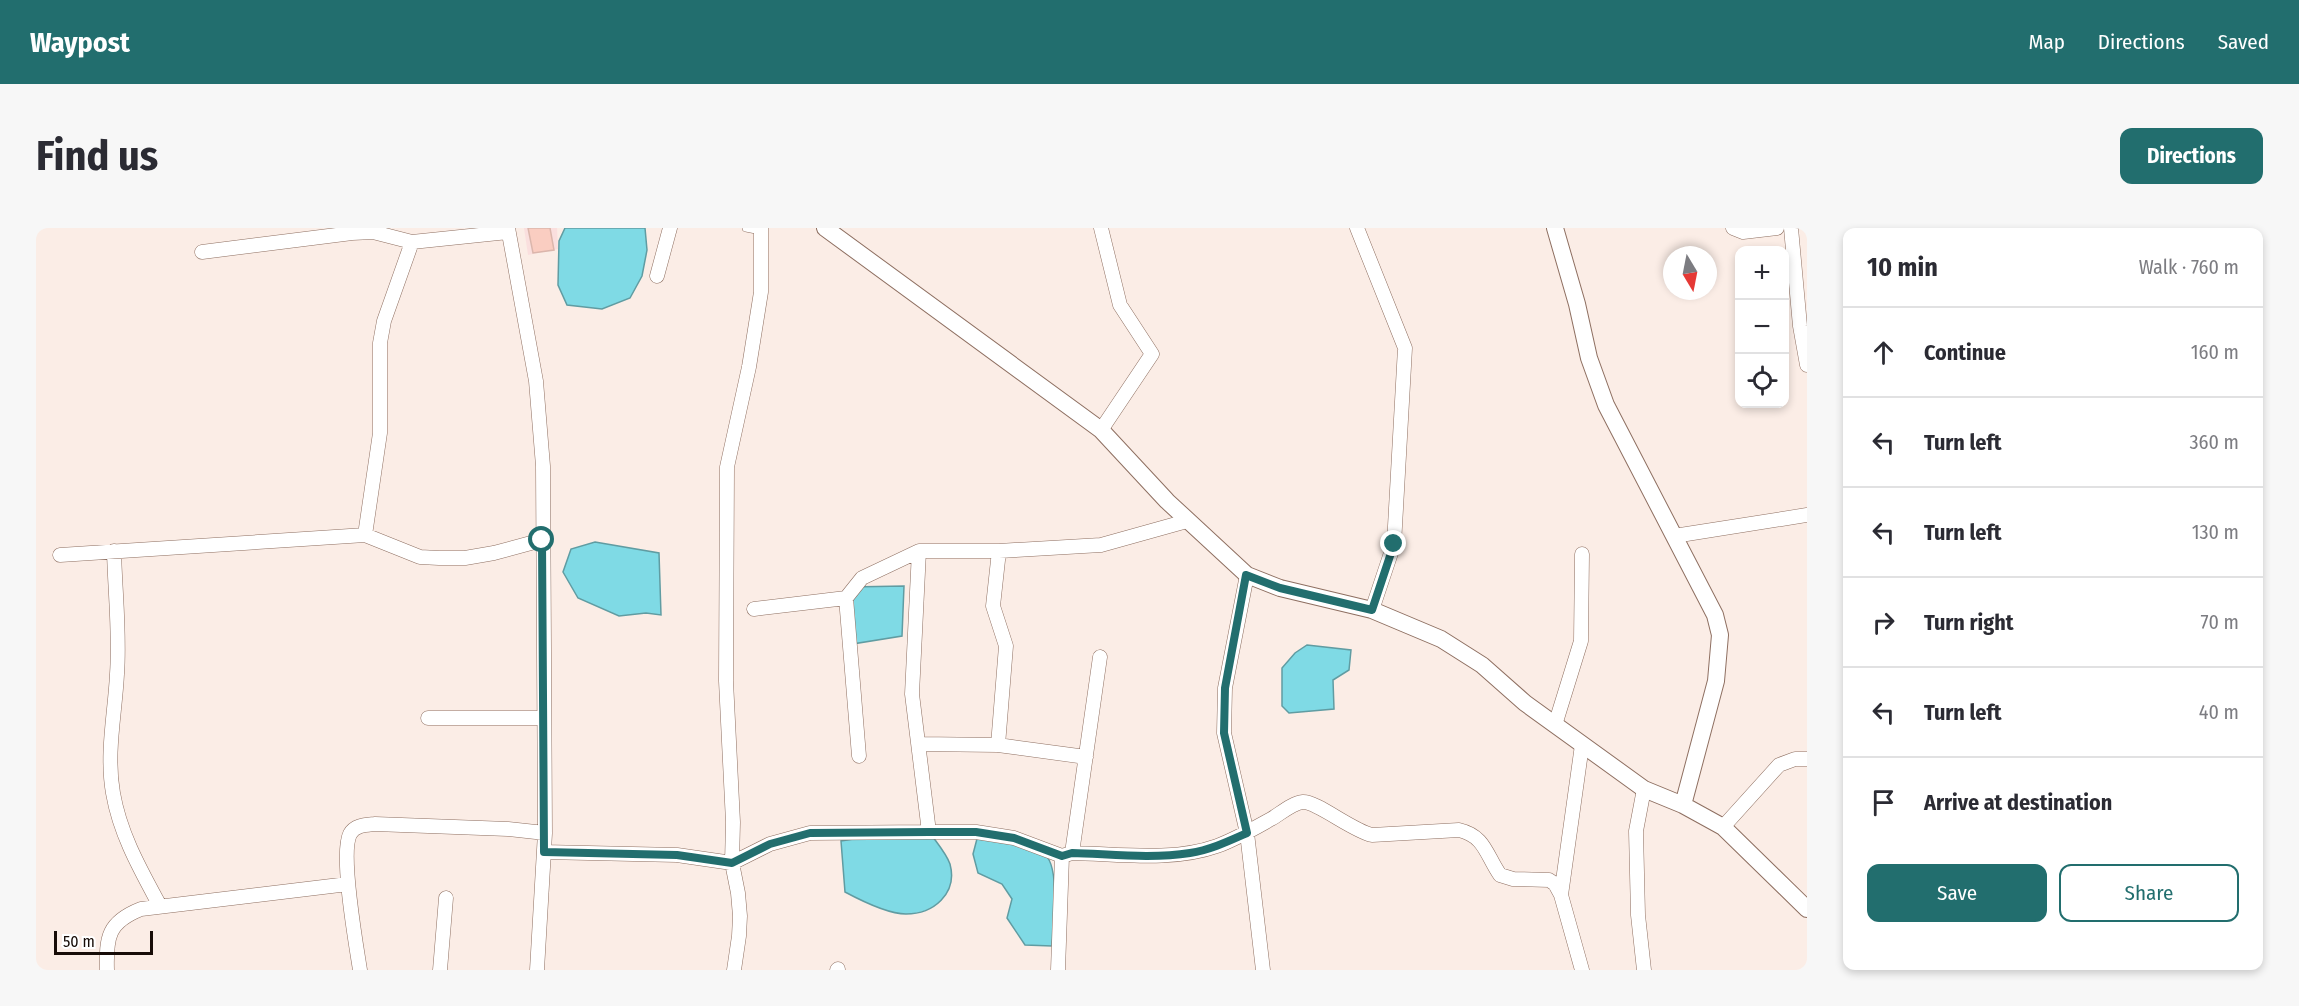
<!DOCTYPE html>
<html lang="en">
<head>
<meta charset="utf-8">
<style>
  body { margin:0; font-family:"Fira Sans Condensed",sans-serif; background:#f7f7f7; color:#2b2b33 }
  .controls { position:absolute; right:18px; top:18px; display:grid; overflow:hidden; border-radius:12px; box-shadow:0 3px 9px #0003 }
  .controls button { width:54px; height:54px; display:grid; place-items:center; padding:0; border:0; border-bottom:2px solid #e1e1e2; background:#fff; color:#2b2b33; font:30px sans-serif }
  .compass { position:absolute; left:1627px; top:18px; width:54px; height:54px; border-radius:50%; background:#fff; box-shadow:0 3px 9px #0003; rotate:170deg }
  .scale { position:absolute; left:18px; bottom:15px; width:99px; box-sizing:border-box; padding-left:6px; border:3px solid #170c07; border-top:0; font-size:16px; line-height:21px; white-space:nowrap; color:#170c07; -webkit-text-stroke:4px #fff; paint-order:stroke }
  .stop { position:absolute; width:18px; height:18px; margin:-14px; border:4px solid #226e6e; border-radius:50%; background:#fff }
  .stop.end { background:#226e6e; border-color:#fff; box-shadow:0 2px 6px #0008 }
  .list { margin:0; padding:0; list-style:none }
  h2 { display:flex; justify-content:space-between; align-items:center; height:78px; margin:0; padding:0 24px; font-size:26px }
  h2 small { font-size:20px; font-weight:400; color:#7c7c81 }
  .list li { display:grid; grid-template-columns:39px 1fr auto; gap:18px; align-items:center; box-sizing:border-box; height:90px; padding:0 24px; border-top:2px solid #e1e1e2 }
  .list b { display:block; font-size:22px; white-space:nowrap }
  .list em { font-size:20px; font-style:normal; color:#7c7c81 }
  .actions { display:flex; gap:12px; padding:18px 24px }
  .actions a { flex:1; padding:14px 0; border:2px solid #226e6e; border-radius:12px; text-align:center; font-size:21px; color:#226e6e }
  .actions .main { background:#226e6e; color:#fff }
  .icon { flex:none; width:33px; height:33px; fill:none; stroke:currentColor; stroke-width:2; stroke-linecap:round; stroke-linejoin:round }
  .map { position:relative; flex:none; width:1771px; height:742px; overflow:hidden; border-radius:12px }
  header { display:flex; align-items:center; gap:36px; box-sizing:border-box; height:84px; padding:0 30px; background:#226e6e; color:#fff }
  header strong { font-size:28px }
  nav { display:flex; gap:33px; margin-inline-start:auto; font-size:21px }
  .intro { display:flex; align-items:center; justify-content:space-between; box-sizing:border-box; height:144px; padding:0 36px }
  h1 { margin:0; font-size:42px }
  .button { padding:15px 27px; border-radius:12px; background:#226e6e; color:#fff; font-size:21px; font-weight:700 }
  main { display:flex; gap:36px; padding:0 36px }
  aside { flex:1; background:#fff; border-radius:12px; box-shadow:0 3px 9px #0003 }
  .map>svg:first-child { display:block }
  .education { fill:#fadfde }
  .water { fill:#7fdae5; stroke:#609ca2; stroke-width:1.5 }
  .building { fill:#facdc1; stroke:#dbb6ac; stroke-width:1.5 }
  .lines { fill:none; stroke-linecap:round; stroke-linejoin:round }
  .service-casing { stroke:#8e6f61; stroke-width:8 }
  .minor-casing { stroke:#8e6f61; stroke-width:15 }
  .tertiary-casing { stroke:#8e6f61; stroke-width:18 }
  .service { stroke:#fff; stroke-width:7 }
  .minor { stroke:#fff; stroke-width:14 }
  .tertiary { stroke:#fff; stroke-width:16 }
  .route { stroke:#226e6e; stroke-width:8 }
</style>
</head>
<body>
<header>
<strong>Waypost</strong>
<nav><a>Map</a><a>Directions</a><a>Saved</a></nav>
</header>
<div class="intro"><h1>Find us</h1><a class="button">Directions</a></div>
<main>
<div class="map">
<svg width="1771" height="742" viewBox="0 0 1771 742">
  <rect width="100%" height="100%" fill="#fbede6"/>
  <path class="education" d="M488 0H521L522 21 492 27Z"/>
  <path class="water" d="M529 0H609L611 22 606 48 594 70 566 81 531 77 522 57 523 13Z
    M559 314 623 325 625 387 610 385 583 388 542 370 527 344 535 321Z
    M868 358 866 408 810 417 814 359Z
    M1271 417 1315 422 1313 442 1297 452 1298 481 1253 485 1246 478V440L1259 425Z
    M894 605C901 615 910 625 914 636 922 666 897 686 870 686 853 686 824 672 809 664L805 613 830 609Z
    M942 607C962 612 992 613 1009 627 1024 638 1018 700 1016 718L989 717 971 690 976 671 966 656 942 645 937 626Z"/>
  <path class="building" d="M492 0H514L518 22 497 25Z"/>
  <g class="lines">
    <defs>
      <path id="service" d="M710 0 725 3"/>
      <path id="minor" d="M472 0 500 153 507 238 509 605 501 742
        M1065 0 1084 77 1116 126 1065 202
        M1321 0 1369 120 1358 316 1336 382
        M1697 0 1707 4 1741 0
        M1755 0 1764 98 1771 137
        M166 24 316 5 337 4 376 14 472 4
        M621 48 634 0
        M329 307 344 205V115L348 93 376 14
        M1638 308 1771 287
        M78 323C79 364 84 406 81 446 79 486 70 525 77 565 84 606 104 641 124 678
        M883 323 876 466 893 604
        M24 327 329 307 384 329 403 330H429L458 325 506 312
        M1211 347 1189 460 1188 505 1211 605 1227 742
        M810 370 823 528
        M718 381 810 370 826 350 883 323H963L1065 317 1151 293
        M392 490H507
        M1519 497 1545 413 1546 326
        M883 516 962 517 1050 529
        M962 517 970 418 957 378 963 323
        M1687 599 1743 537 1759 531H1771
        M508 624 641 627 696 635 734 616 774 605 893 604H940L978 610 1026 628 1036 625C1083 626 1136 634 1181 618 1200 611 1217 601 1235 591 1244 586 1256 575 1267 574 1280 573 1317 603 1336 607L1423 602C1449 608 1450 627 1464 647L1477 651 1513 652 1519 656 1525 667 1546 742
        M1036 625 1064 429
        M1525 667 1546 517
        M71 742C70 709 72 694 105 681L312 656
        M324 742C320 716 304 626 314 606 319 597 330 597 339 596L472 601 509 605
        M404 742 410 670
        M698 742 703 708 704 688 702 665 696 635 697 594 690 453 691 239 713 139 725 64V0
        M801 742 802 741
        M1022 742 1026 628
        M1608 742 1602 687 1600 603 1608 561"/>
      <path id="tertiary" d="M789 0 1065 202 1131 273 1211 347 1244 360 1336 382 1405 411 1446 437 1489 475 1608 561 1647 577 1687 599 1771 681
        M1519 0 1541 76 1553 130 1570 177 1679 387 1684 407 1680 453 1647 577"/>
    </defs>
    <use href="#service" class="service-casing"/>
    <use href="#minor" class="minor-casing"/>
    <use href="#tertiary" class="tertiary-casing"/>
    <use href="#service" class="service"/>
    <use href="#minor" class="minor"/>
    <use href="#tertiary" class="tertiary"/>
  </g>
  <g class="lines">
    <path class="route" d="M506 312 508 624 641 627 696 635 734 616 774 605 893 604H940L978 610 1026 628 1036 625C1074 626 1115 631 1154 625 1174 622 1193 613 1211 605L1188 505 1189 460 1210 347 1244 360 1336 382 1358 316"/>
  </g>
</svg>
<div class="controls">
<button>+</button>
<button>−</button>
<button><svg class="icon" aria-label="locate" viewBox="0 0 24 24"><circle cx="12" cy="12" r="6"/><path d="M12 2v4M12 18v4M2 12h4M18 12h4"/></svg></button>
</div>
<svg class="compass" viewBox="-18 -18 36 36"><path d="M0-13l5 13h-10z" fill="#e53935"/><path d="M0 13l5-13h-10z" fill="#7c7c81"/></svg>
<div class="scale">50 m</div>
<div class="stop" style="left:506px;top:312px"></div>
<div class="stop end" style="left:1358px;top:316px"></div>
</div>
<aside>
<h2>10 min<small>Walk · 760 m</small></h2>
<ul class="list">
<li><svg class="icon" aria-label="ahead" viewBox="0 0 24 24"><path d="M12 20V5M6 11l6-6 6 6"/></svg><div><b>Continue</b></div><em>160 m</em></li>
<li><svg class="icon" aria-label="left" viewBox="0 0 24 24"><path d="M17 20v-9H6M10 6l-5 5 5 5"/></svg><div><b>Turn left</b></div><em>360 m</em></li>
<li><svg class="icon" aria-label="left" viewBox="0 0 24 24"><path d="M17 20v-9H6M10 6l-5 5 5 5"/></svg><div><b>Turn left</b></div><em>130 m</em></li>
<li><svg class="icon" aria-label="right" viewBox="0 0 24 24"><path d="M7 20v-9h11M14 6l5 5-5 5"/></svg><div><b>Turn right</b></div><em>70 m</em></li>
<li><svg class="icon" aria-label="left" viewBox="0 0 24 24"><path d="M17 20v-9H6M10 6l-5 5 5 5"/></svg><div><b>Turn left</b></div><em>40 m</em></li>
<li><svg class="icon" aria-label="arrive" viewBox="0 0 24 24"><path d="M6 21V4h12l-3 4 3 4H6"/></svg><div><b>Arrive at destination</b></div></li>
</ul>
<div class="actions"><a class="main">Save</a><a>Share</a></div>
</aside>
</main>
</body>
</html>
